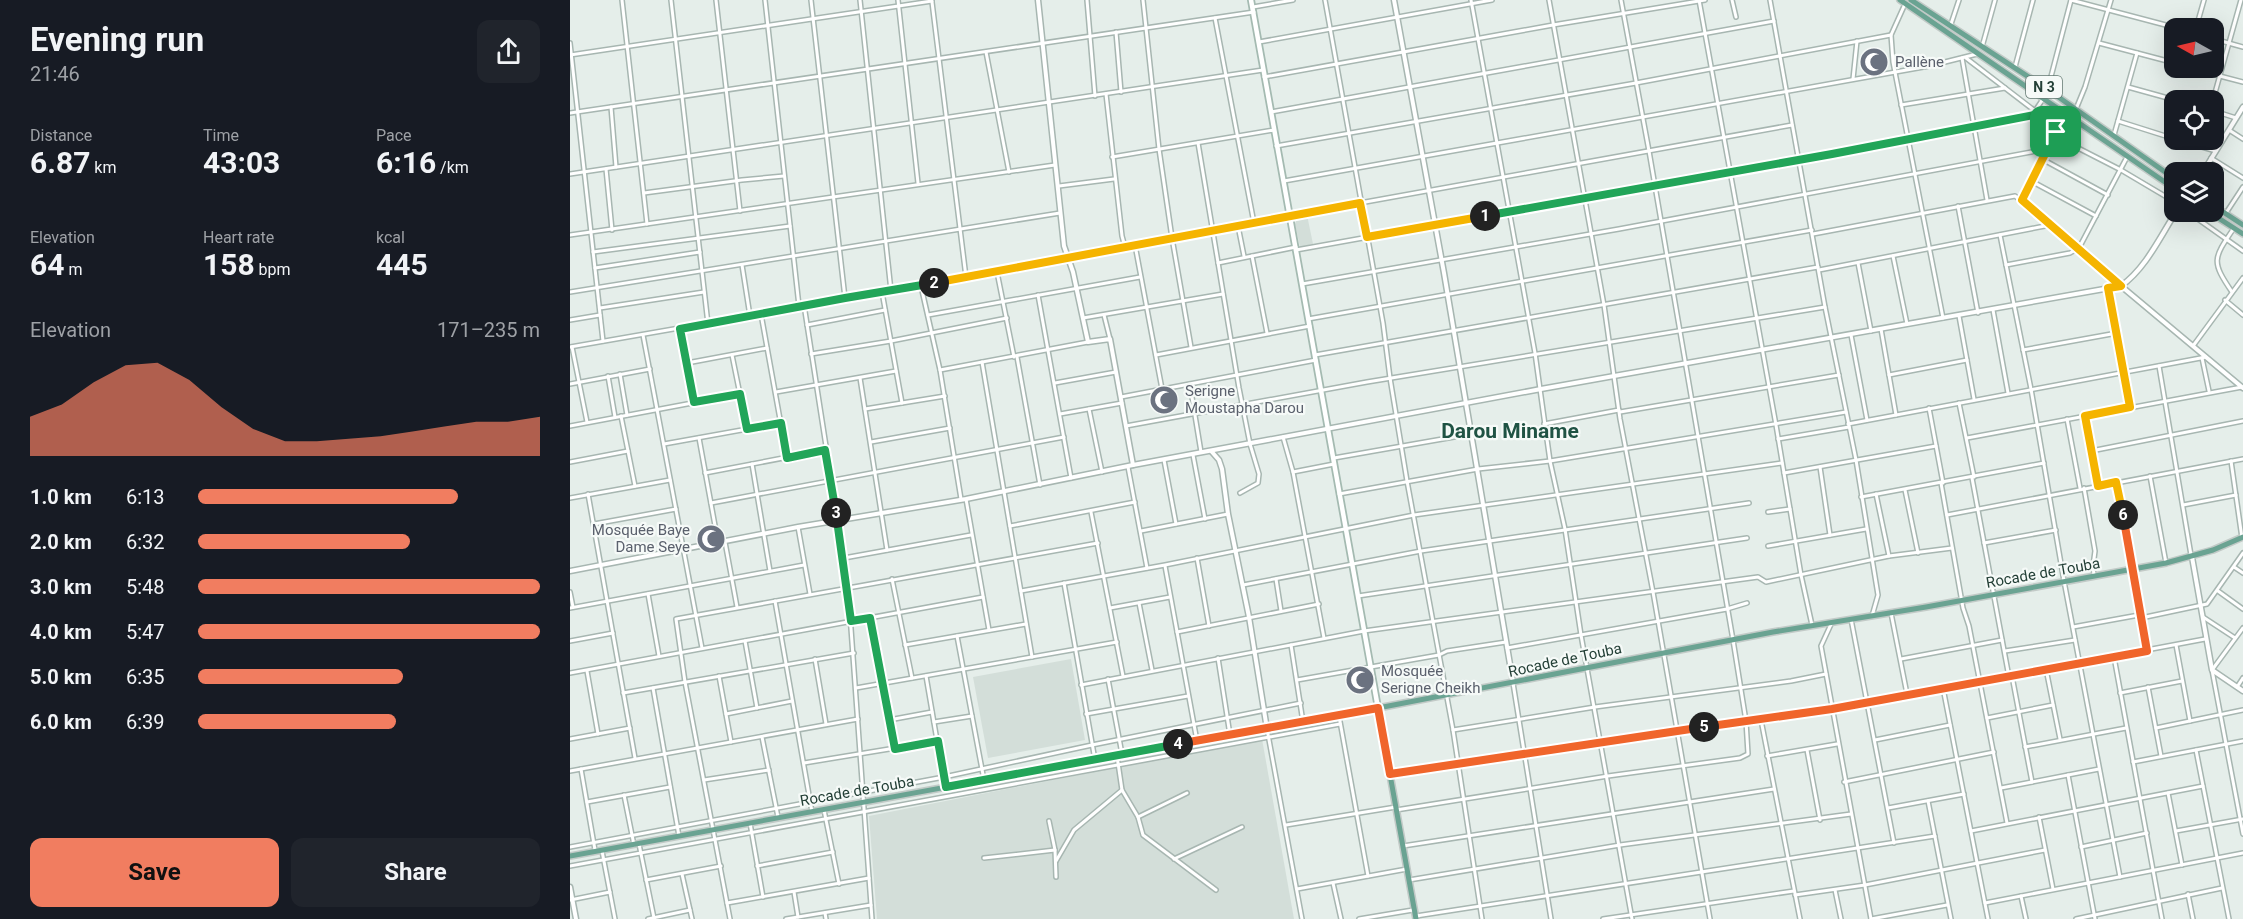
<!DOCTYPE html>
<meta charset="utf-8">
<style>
:root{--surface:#171b24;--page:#20242c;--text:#f1f3f6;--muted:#9ea1a6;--accent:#f17d60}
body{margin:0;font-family:Roboto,sans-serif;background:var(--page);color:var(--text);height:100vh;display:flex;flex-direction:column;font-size:22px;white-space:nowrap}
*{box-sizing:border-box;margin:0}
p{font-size:20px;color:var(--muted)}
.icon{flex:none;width:33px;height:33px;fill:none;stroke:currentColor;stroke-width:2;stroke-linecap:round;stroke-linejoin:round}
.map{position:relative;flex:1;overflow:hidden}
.side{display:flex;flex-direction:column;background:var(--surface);width:570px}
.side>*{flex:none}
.needle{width:39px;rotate:278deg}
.fabs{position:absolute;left:1594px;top:18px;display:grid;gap:12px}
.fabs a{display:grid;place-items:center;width:60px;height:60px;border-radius:12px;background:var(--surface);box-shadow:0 6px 24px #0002;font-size:30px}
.pin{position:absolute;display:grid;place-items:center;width:51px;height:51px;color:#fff;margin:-26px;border-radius:12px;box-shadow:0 3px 9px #0006}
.km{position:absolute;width:30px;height:30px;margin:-15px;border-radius:50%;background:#222;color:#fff;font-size:16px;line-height:30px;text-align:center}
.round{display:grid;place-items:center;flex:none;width:63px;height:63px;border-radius:12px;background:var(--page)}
.headline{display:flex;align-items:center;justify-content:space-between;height:102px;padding:0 30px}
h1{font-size:33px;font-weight:700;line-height:45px}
.stats{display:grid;grid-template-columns:repeat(3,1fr);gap:9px;height:102px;padding:6px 30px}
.stats div{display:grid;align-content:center}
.stats b{font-size:30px;font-weight:700}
.stats small{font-size:16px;font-weight:400}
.stats p{font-size:16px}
.chart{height:168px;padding:12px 30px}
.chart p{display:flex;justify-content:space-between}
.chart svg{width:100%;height:108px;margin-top:6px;fill:var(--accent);opacity:.7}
.cta{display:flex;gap:12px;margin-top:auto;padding:12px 30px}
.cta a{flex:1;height:69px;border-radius:12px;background:var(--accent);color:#111;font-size:24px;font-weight:700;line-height:69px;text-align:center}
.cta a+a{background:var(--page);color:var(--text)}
ul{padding:0 30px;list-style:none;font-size:20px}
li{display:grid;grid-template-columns:96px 72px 1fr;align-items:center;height:45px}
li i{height:15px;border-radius:8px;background:var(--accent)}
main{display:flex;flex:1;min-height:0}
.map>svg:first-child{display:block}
.built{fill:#d3ded9}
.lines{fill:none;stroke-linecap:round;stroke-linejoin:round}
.minor-casing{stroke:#a7b6b1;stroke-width:6}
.tertiary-casing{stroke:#a7b6b1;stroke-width:7}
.secondary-casing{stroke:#a4bab1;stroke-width:8}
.primary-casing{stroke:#c2cac7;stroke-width:8}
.minor{stroke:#fff;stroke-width:3}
.tertiary{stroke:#fff;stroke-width:4}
.secondary{stroke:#fff;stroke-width:4.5}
.primary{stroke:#6aa392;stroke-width:5}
.split-1-casing{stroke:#fff;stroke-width:12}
.split-2-casing{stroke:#fff;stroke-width:12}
.split-3-casing{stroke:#fff;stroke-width:12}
.split-4-casing{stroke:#fff;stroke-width:12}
.split-5-casing{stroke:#fff;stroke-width:12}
.split-6-casing{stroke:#fff;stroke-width:12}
.split-7-casing{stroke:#fff;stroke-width:12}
.split-1{stroke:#22a559;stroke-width:8}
.split-2{stroke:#f5b400;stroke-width:8}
.split-3{stroke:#22a559;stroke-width:8}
.split-4{stroke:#22a559;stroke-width:8}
.split-5{stroke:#f0652b;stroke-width:8}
.split-6{stroke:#f0652b;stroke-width:8}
.split-7{stroke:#f5b400;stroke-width:8}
.labels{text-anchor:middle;stroke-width:4.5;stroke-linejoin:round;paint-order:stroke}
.shield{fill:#f6faf8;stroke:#637871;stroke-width:1.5}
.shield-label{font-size:14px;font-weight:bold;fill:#244037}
.worship-label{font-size:15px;fill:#5b616d;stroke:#f6faf8;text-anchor:start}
.street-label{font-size:15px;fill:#244037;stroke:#f6faf8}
.district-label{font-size:21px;font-weight:bold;fill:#205344;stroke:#f6faf8}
</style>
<main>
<section class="side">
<div class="headline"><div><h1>Evening run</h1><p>21:46</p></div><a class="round"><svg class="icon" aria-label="share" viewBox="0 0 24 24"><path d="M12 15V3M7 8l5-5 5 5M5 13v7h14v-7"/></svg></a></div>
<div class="stats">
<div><p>Distance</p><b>6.87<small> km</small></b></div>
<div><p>Time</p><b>43:03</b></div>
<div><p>Pace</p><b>6:16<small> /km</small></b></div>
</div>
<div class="stats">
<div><p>Elevation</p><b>64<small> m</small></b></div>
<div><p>Heart rate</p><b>158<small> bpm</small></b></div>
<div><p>kcal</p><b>445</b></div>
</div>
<div class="chart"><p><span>Elevation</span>171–235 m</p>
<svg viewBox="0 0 160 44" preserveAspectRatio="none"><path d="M0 44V28L10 23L20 14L30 7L40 6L50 13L60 24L70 33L80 38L90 38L100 37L110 36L120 34L130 32L140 30L150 30L160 28V44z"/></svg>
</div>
<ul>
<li><b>1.0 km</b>6:13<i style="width:76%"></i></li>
<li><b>2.0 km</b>6:32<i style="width:62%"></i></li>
<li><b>3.0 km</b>5:48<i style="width:100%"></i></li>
<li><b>4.0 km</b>5:47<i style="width:100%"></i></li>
<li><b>5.0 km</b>6:35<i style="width:60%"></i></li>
<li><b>6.0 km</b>6:39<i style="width:58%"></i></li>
</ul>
<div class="cta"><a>Save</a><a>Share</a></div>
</section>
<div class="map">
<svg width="1673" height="919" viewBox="0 0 1673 919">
<rect width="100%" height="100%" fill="#e5eeea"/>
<g class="built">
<polygon points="737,215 743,244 730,247 725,224 728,216"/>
<polygon points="501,659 515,740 418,758 403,677"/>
<polygon points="692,739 724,919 307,919 299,816"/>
</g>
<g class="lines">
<g class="minor-casing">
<g id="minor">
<polyline points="52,0 77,224"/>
<polyline points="101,0 138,324"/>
<polyline points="146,0 170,211"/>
<polyline points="195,0 229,306"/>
<polyline points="241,0 275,298"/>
<polyline points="290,0 321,291"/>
<polyline points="328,0 348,183"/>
<polyline points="517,0 525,96"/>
<polyline points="573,0 589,149 602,238 621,347"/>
<polyline points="755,0 813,323 820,378 837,481 883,730 912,919"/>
<polyline points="901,0 965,353 980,461 995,529 1011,635 1062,919"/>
<polyline points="979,0 1034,305 1050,419 1083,592 1140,919"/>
<polyline points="1129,0 1206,425 1231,575 1242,625"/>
<polyline points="1162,0 1166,17"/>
<polyline points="1200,0 1255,307 1286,460 1308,595 1302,616"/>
<polyline points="1501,0 1607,28"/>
<polyline points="362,2 396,277"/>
<polyline points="1335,4 1321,35 1323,62 1373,318"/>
<polyline points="683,7 723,0"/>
<polyline points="645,18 684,223"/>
<polyline points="1381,24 1389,0"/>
<polyline points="1626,28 1634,0"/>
<polyline points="546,32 551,92"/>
<polyline points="1644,39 1673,47"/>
<polyline points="689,42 922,0"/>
<polyline points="0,43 33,341"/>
<polyline points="1529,43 1605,63"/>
<polyline points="1412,47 1425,0"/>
<polyline points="416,52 439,172"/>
<polyline points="0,55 362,1"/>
<polyline points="1392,58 1417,200"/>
<polyline points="1396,58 1469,114 1486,132 1510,149 1551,170 1605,202"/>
<polyline points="1445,67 1463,0"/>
<polyline points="1619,68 1673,82"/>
<polyline points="694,77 983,25 1135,0"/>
<polyline points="1283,79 1287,41"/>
<polyline points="1558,87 1605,100"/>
<polyline points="1478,88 1501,0"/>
<polyline points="536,94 552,236 555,247"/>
<polyline points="1643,100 1671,0"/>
<polyline points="1331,105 1435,88"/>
<polyline points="41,107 46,167"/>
<polyline points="1506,109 1515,87 1541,0"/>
<polyline points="1465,111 1473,99"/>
<polyline points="1644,111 1666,118"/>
<polyline points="701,112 1204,21"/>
<polyline points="0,113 684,12"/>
<polyline points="1548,121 1605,139"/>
<polyline points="1659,130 1673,139"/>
<polyline points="1544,135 1567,53"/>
<polyline points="1608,140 1646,151"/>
<polyline points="628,143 669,388 680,444 689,474 688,483 670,493"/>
<polyline points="706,146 1066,83 1321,35"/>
<polyline points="542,157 704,130"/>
<polyline points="1641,158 1673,178"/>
<polyline points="1472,159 1538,195"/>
<polyline points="36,169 42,230"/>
<polyline points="0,174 693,70"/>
<polyline points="714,181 1359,66 1407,54"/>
<polyline points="1461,181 1526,216"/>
<polyline points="489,186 544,179"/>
<polyline points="74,193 172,180 214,176"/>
<polyline points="1452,200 1496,114"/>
<polyline points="1388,206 1408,313"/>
<polyline points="1618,212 1673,251"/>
<polyline points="1656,213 1673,187"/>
<polyline points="668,226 674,256"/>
<polyline points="1243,234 1445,196 1509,248 1551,286"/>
<polyline points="0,235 485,165"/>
<polyline points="1430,235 1461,389 1494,581 1550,877"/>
<polyline points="565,245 592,389"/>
<polyline points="726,250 1262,154 1469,114"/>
<polyline points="23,252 220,226"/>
<polyline points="682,256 697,333"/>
<polyline points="1323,256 1337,324"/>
<polyline points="648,263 726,247"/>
<polyline points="1288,263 1301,331"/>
<polyline points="172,265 180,316"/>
<polyline points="1436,265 1500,253 1509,248 1557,157"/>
<polyline points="25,268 130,252"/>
<polyline points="1249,270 1480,225"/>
<polyline points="427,272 444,357"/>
<polyline points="732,284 1049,229 1477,149"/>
<polyline points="351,286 370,370 391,499"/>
<polyline points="1538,288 1560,407"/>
<polyline points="0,292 490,213"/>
<polyline points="312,292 332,403"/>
<path d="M 1662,292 C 1641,261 1643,259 1664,228"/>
<polyline points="468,295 501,478"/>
<polyline points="1655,300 1673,315"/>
<polyline points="234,305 278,587 302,919"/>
<polyline points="30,308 134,292"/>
<polyline points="1423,310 1438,393"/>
<polyline points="191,314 217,458"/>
<polyline points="358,315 570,277"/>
<polyline points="534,315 540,339"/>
<polyline points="1389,316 1404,399"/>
<polyline points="513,318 653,294"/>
<polyline points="738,319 1242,230"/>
<polyline points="0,320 30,315"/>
<polyline points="237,325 315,310"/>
<polyline points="110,329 124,401"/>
<polyline points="1311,329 1326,415"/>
<polyline points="73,335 132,648"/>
<polyline points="1281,335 1297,420"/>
<polyline points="1623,346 1673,278"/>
<polyline points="0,347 351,286 740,212 1222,125"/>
<polyline points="2,347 17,422"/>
<polyline points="1453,350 1547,333"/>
<polyline points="241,354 321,341 437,318"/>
<polyline points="162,355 177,429"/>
<polyline points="586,355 740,326"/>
<polyline points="745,355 1248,267"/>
<polyline points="447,357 470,485"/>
<polyline points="1632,358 1639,391"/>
<polyline points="412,362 462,657"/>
<polyline points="117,363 197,348"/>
<polyline points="1589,366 1621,555"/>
<polyline points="370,370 518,342"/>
<polyline points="50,374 57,415"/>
<polyline points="1319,375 1397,360"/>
<polyline points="38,376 45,417"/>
<polyline points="290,378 317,550"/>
<polyline points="485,383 546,372"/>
<polyline points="0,384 80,369"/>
<polyline points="620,385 631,452"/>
<polyline points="206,392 326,371"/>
<polyline points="551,397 746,360"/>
<polyline points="1389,403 1404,477"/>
<polyline points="1359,408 1373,483"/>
<polyline points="295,409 375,396"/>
<polyline points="519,409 532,472"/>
<polyline points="1050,412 1269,375"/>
<polyline points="490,414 552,403"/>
<polyline points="51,416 65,486"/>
<polyline points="1515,417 1528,486"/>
<polyline points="1497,419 1510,488"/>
<polyline points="974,424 1049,410"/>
<polyline points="1278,424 1636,357"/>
<polyline points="0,426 170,394"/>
<polyline points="556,426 797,382 1255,307"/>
<polyline points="713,437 723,472 754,638"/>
<polyline points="129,438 148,542"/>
<polyline points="1397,438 1672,387"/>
<polyline points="1208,439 1279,427"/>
<polyline points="301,442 380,428"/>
<polyline points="94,444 211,423"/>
<polyline points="1521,451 1673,421"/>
<polyline points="623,455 635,519"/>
<polyline points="764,458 901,434"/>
<polyline points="594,460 606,524"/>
<polyline points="1661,461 1672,538"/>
<polyline points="0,462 58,451"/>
<polyline points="182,464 200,571"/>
<polyline points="558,467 577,568"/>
<polyline points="1250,467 1260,535"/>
<polyline points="723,472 764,464"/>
<polyline points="135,473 255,450"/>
<polyline points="1214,473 1366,446"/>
<polyline points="1580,476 1596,563"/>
<polyline points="1402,478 1439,677"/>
<polyline points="1546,482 1564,569 1577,650"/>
<polyline points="1371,483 1393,608 1399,626 1437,823"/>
<polyline points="1514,488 1525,551 1523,566 1524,575"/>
<polyline points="1335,490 1348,553"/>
<polyline points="18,494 65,758"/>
<polyline points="769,494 908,469 980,461 1276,412"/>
<polyline points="1306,494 1319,556"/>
<polyline points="1291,497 1474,463"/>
<polyline points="0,498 100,480"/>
<polyline points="396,499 419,630"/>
<polyline points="141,503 494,437"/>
<polyline points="1613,505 1666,495"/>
<polyline points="521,512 553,676"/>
<polyline points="1198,512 1220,509"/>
<polyline points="1377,515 1673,459"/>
<polyline points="24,524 106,509"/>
<polyline points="440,526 565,502"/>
<polyline points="228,527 240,594"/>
<polyline points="571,531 658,514"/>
<polyline points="155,542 167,607"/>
<polyline points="1414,543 1486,530"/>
<polyline points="1198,546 1296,529"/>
<polyline points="274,558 401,535"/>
<polyline points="627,558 639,626"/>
<polyline points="595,566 627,741"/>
<polyline points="1664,567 1673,573"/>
<polyline points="322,579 342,678"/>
<polyline points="706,579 711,611"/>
<polyline points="494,583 525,760"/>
<polyline points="673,585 851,551 1179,503"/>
<polyline points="451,591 595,565 844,515 1212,463"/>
<polyline points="1648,591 1673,609"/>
<polyline points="0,592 3,607"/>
<polyline points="78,594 89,656"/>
<polyline points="788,596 1177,538"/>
<polyline points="205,601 242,812"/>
<polyline points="569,603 582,670"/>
<polyline points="0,608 234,565"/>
<polyline points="540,608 600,597"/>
<polyline points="1321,613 1337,694"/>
<polyline points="1633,617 1665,638"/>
<polyline points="300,618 325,749"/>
<polyline points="1571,618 1637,604 1673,553"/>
<polyline points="1281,619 1324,843"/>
<polyline points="1262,622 1251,646 1301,919"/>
<polyline points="1503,627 1569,615"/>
<polyline points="1673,628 1642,670 1673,834"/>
<polyline points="607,632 749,604"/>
<polyline points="387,636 414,780"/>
<polyline points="0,641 43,633"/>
<polyline points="175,641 187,708"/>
<polyline points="335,645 456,624"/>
<polyline points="721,645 733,722"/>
<polyline points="1606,645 1620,721"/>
<polyline points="937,648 1157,609 1177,603"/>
<polyline points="1435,651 1505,640"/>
<polyline points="1544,657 1592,919"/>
<polyline points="648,658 660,735"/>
<polyline points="245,659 256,724"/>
<polyline points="1331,659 1432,640"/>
<polyline points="1476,669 1490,739"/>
<polyline points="17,671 28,734"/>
<polyline points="0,673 413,597"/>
<polyline points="149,676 161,742"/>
<polyline points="356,676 375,787"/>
<polyline points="1442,676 1462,782"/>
<polyline points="538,679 552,754"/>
<polyline points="727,680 869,655 877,651 936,642"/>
<polyline points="943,683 981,919"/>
<polyline points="511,685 794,631 1188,577 1196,582 1319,556 1382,548"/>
<polyline points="1578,687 1591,756"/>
<polyline points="1667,687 1673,678"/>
<polyline points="83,688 109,836"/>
<polyline points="286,688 547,642"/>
<polyline points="1373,688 1418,919"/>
<polyline points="53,693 284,653"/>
<polyline points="1550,693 1612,681"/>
<polyline points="156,714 222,701"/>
<polyline points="516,714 618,696"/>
<polyline points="769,716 798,876"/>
<polyline points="1417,718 1483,705"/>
<polyline points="319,720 362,712"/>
<polyline points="1191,720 1230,919"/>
<polyline points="364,722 402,716"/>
<polyline points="1586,728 1673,710"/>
<polyline points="697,729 732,919"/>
<polyline points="883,730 1025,707 1221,681 1256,674"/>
<polyline points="192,737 208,817"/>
<polyline points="0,739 60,728"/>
<polyline points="1305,740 1380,725"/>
<polyline points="1455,747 1556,728"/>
<polyline points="1237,750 1250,820"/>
<polyline points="1626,750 1659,919"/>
<polyline points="547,756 552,790 568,817 573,835 646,890"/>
<polyline points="1197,756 1267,744"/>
<polyline points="1563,762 1673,741"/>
<polyline points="234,763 368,741"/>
<polyline points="11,769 25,850"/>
<polyline points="0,771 288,719"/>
<polyline points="820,774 1262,709 1635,639"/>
<polyline points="1498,775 1525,919"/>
<polyline points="134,780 199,770"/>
<polyline points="1274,782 1424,752"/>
<polyline points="1431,788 1529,769"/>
<polyline points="1598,793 1612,865"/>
<polyline points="54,795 64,845"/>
<polyline points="1358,801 1381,919"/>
<polyline points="17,802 100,787"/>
<polyline points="1318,808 1394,794"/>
<polyline points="254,810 269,884"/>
<polyline points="826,810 1038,776 1170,758 1178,754 1176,721 1163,640 1079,151 1051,0"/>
<polyline points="568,817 617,793"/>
<polyline points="1469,817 1483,889"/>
<polyline points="479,821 485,850 486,877"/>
<polyline points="180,823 193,897"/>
<polyline points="716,825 826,807"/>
<polyline points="1401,831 1633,786"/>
<polyline points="1606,831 1673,819"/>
<polyline points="69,844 84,918"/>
<polyline points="833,846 1204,789"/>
<polyline points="0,847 374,777 522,745 731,703"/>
<polyline points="1511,847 1577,833"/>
<polyline points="32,851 45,919"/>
<polyline points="414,858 485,850"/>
<polyline points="604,859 672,827"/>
<polyline points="486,861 504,830 552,790"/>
<polyline points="0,866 770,724"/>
<polyline points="187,866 263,852"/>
<polyline points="112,874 122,919"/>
<polyline points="76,880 151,866"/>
<polyline points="839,880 1050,845 1281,814"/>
<polyline points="763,883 771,919"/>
<polyline points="727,889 837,869"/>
<polyline points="1265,890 1271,919"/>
<polyline points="224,892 228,917"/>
<polyline points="1618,894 1623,919"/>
<polyline points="1225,895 1295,885 1475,850"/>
<polyline points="1451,896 1456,919"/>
<polyline points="0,900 40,892"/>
<polyline points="157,903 299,878"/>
<polyline points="1415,903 1673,853"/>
<polyline points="255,913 256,919"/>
<polyline points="846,916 1365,836"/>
<polyline points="78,919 120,910"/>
<polyline points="160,919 115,682 106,619 528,543"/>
<polyline points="216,919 301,905"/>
<polyline points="789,919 843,910"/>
<polyline points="1033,919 1224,891"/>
<polyline points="1301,919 1377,905"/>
<polyline points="1506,919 1652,888"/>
</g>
</g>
<g class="tertiary-casing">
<g id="tertiary">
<polyline points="468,0 494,246 503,272 518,342 540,339 563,465"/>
<polyline points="824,0 874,273 943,682"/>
<polyline points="1633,172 1673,107"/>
<polyline points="1551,286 1673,388"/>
<polyline points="642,452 649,460 652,469 658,514 679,617 697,729"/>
<polyline points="1622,557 1642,670 1673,691"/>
<path d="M 0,571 L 228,527 L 396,499 L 563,465 L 971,389 L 1551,286 C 1576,268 1590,237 1606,212"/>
<polyline points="0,887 6,919"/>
</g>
</g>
<g class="secondary-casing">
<polyline id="secondary" points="681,0 808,708"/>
</g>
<g class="primary-casing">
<g id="primary">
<polyline points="1330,0 1605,189"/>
<polyline points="1341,0 1477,89 1605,179"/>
<polyline points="1644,206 1673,225"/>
<polyline points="1639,212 1673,234"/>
<polyline points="808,708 846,919"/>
<polyline points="0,856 808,708 1203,632 1356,607 1596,563 1643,550 1673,537"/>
</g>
</g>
<use href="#minor" class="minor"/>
<use href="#tertiary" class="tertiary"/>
<use href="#secondary" class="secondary"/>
<use href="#primary" class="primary"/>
</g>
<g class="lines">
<g class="split-1-casing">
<polyline id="split-1" points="915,216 1262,154 1469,114 1486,132"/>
</g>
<g class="split-2-casing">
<polyline id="split-2" points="364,283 790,203 797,237 915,216"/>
</g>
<g class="split-3-casing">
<polyline id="split-3" points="266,513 255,450 217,458 211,423 177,429 170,394 124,402 110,329 275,298 364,283"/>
</g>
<g class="split-4-casing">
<polyline id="split-4" points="266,513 281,621 300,618 325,749 368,741 376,787 608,744"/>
</g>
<g class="split-5-casing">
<polyline id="split-5" points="608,744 808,708 820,774 1134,727"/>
</g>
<g class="split-6-casing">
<polyline id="split-6" points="1134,727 1262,709 1577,651 1553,515"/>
</g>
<g class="split-7-casing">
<polyline id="split-7" points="1486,132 1452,200 1551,286 1538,288 1560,407 1515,416 1528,486 1546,482 1553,515"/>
</g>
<use href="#split-1" class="split-1"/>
<use href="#split-2" class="split-2"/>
<use href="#split-3" class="split-3"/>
<use href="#split-4" class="split-4"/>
<use href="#split-5" class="split-5"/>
<use href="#split-6" class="split-6"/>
<use href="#split-7" class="split-7"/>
</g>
<defs>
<g id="mosque-disc" transform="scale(1.5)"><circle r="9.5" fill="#6b7280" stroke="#f6faf8"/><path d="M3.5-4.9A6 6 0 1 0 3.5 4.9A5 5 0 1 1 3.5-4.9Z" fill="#fff"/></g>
</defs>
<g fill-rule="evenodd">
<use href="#mosque-disc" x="1304" y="62"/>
<use href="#mosque-disc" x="594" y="400"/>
<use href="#mosque-disc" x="141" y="539"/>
<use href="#mosque-disc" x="790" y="680"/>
</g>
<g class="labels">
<rect class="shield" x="1456" y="76" width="36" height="22" rx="4.5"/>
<g class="shield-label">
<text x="1474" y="92">N 3</text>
</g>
<g class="worship-label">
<text x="1325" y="67">Pallène</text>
<text x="615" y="396">Serigne<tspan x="615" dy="17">Moustapha Darou</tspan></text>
<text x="120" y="535" text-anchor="end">Mosquée Baye<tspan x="120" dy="17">Dame Seye</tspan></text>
<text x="811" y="676">Mosquée<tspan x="811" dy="17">Serigne Cheikh</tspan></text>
</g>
<g class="street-label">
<text transform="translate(1473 573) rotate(-10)" y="5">Rocade de Touba</text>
<text transform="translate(995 660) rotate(-12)" y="5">Rocade de Touba</text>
<text transform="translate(287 791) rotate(-10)" y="5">Rocade de Touba</text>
</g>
<g class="district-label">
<text x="940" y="438">Darou Miname</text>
</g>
</g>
</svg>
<div class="fabs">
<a><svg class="needle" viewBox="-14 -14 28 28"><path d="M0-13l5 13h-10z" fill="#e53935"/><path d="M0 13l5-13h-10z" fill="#9ea1a6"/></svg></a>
<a><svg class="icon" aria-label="locate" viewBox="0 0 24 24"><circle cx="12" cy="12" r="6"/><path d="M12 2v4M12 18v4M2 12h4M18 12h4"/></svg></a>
<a><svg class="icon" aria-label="layers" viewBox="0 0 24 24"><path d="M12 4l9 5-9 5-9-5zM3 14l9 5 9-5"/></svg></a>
</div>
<div class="pin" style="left:1486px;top:132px;background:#1e9e55"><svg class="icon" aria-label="arrive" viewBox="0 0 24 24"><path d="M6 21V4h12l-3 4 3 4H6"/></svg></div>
<b class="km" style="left:915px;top:216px">1</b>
<b class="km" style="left:364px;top:283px">2</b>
<b class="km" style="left:266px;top:513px">3</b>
<b class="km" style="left:608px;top:744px">4</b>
<b class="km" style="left:1134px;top:727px">5</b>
<b class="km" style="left:1553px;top:515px">6</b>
</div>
</main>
